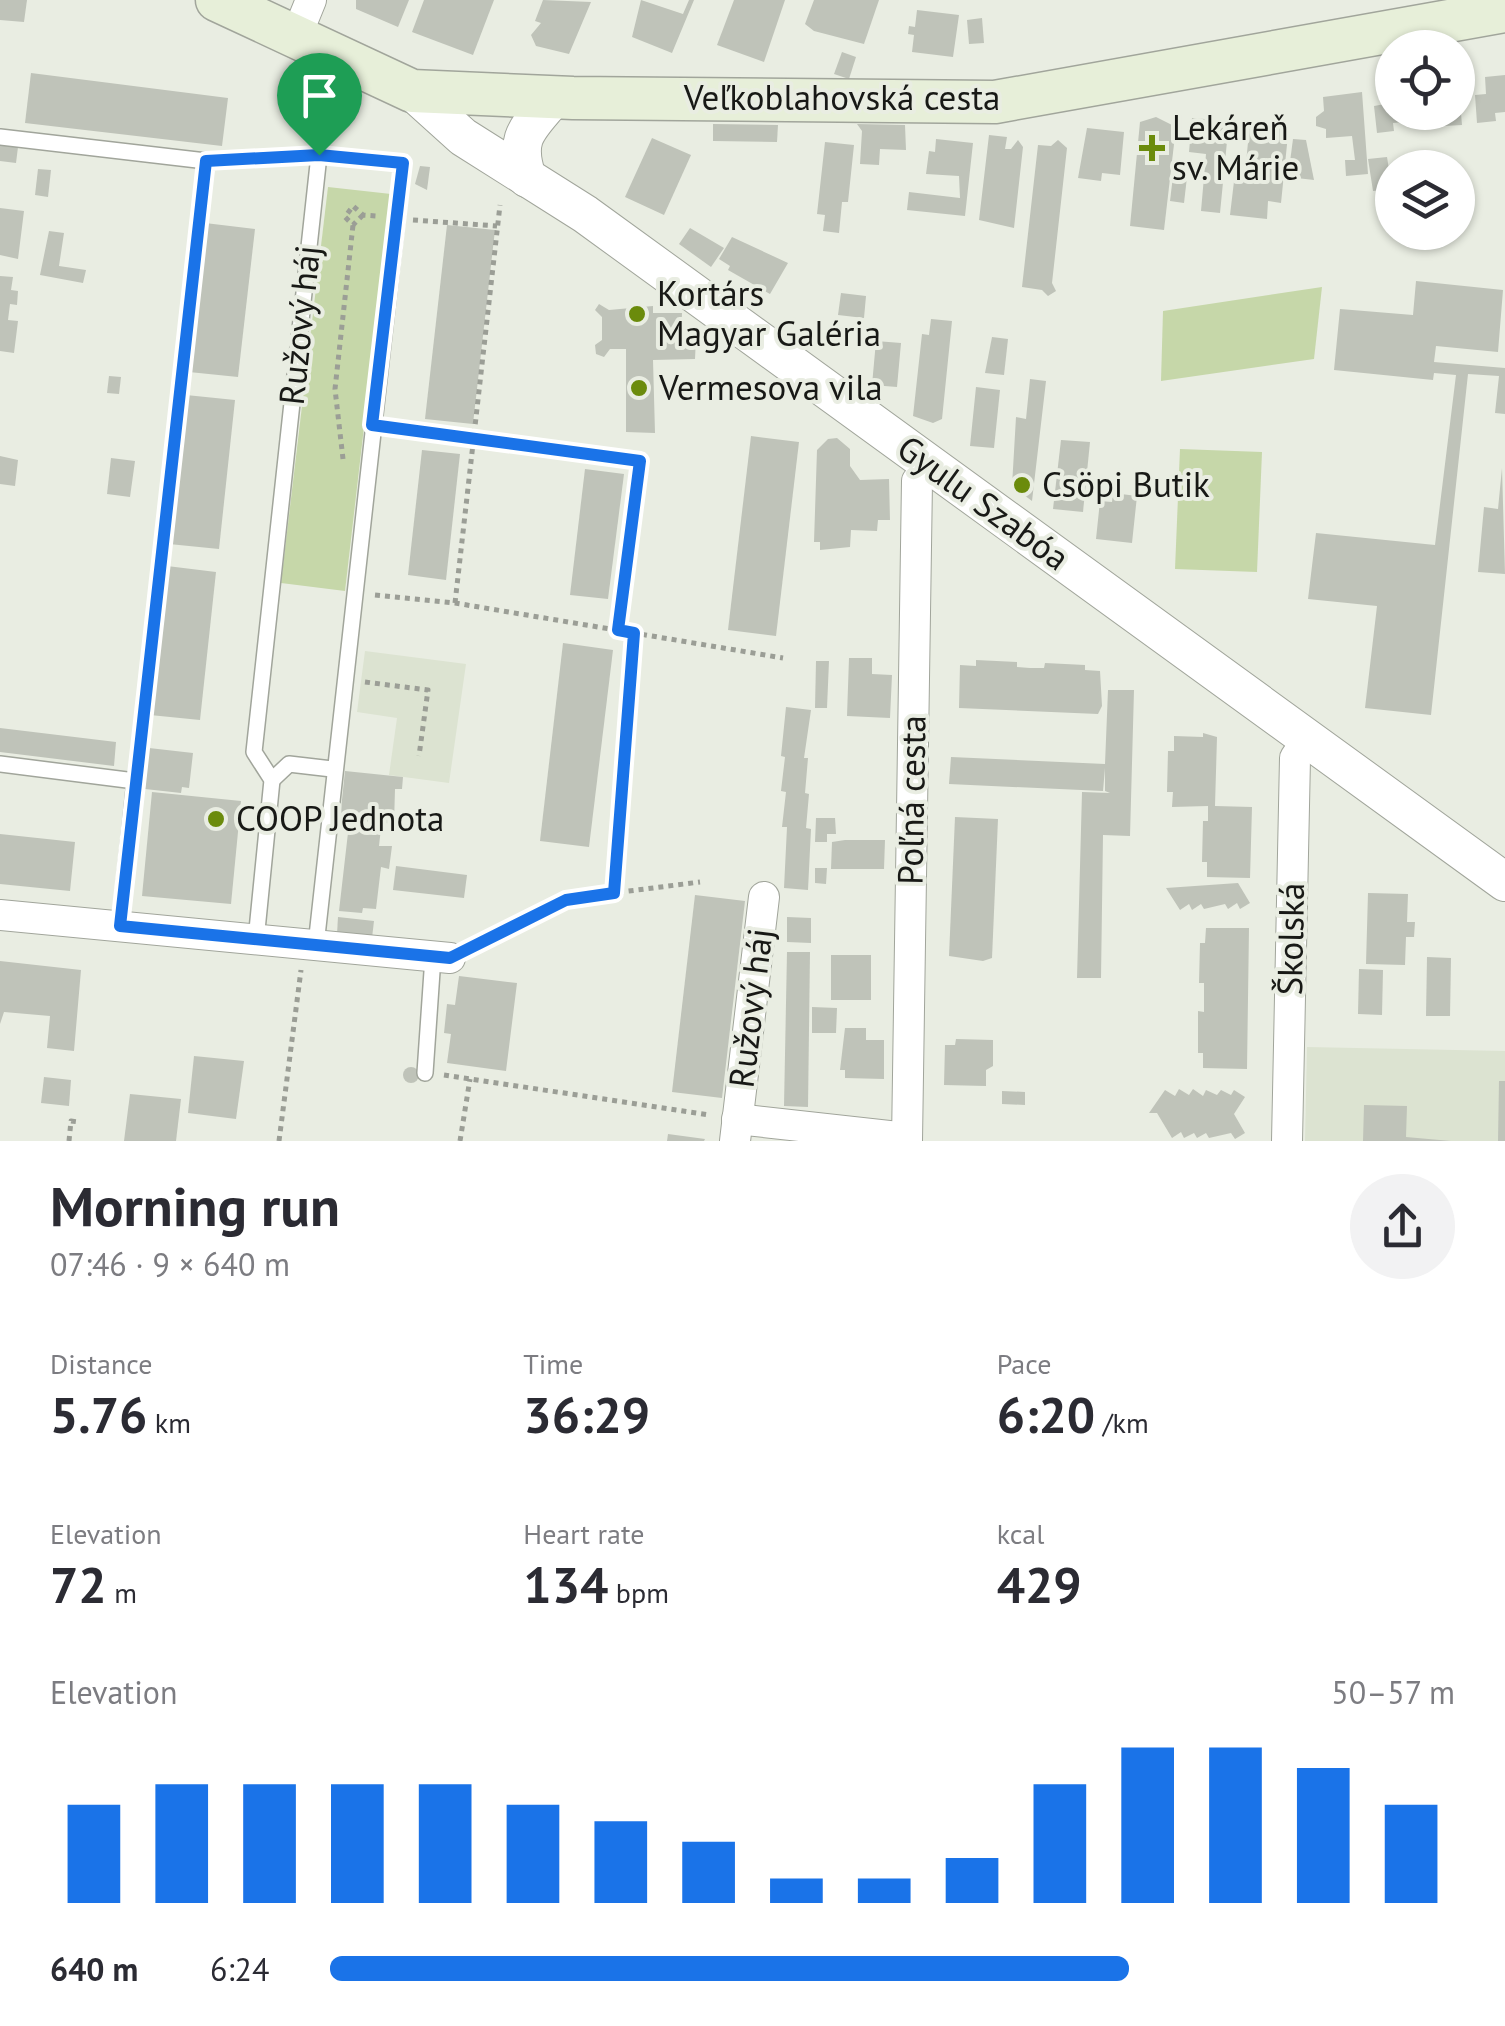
<!DOCTYPE html>
<meta charset="utf-8">
<style>
:root{--surface:#fff;--page:#f2f2f3;--text:#2b2b33;--muted:#7c7c81;--accent:#1a73e8}
body{margin:0;font-family:"PT Sans",sans-serif;background:var(--page);color:var(--text);height:100vh;display:flex;flex-direction:column;font-size:38px;white-space:nowrap}
*{box-sizing:border-box;margin:0}
p{font-size:32px;color:var(--muted)}
.icon{flex:none;width:55px;height:55px;fill:none;stroke:currentColor;stroke-width:2;stroke-linecap:round;stroke-linejoin:round}
.map{position:relative;height:1141px;overflow:hidden}
.details{display:flex;flex-direction:column;background:var(--surface);flex:1}
.details>*{flex:none}
.tools{position:absolute;left:1375px;top:30px;display:grid;gap:20px}
.tools a{display:grid;place-items:center;width:100px;height:100px;border-radius:50%;background:var(--surface);box-shadow:0 2px 8px #0004;font-size:50px}
.pin{position:absolute;display:grid;place-items:center;width:85px;height:85px;color:#fff;margin:-102px -42px;border-radius:50% 50% 50% 0;rotate:-45deg;box-shadow:0 0 10px #0007}
.pin .icon{rotate:45deg}
.round{display:grid;place-items:center;flex:none;width:105px;height:105px;border-radius:52px;background:var(--page)}
.headline{display:flex;align-items:center;justify-content:space-between;height:170px;padding:0 50px}
h1{font-size:55px;font-weight:600;line-height:75px}
.metrics{display:grid;grid-template-columns:repeat(3,1fr);gap:15px;height:170px;padding:10px 50px}
.metrics div{display:grid;align-content:center}
.metrics b{font-size:50px;font-weight:600}
.metrics small{font-size:28px;font-weight:400}
.metrics p{font-size:28px}
.chart{height:280px;padding:20px 50px}
.chart p{display:flex;justify-content:space-between}
.chart svg{width:100%;height:180px;margin-top:10px;stroke:var(--accent);stroke-width:6}
ul{padding:0 50px;list-style:none;font-size:32px}
li{display:grid;grid-template-columns:160px 120px 1fr;align-items:center;height:75px}
li i{height:25px;border-radius:12px;background:var(--accent)}
.map>svg:first-child{display:block}
.built{fill:#dce3d1}
.green{fill:#c6d7a9}
.building{fill:#bfc3b9}
.lines{fill:none;stroke-linecap:round;stroke-linejoin:round}
.service-casing{stroke:#a1a59b;stroke-width:18}
.minor-casing{stroke:#a1a59b;stroke-width:32}
.tertiary-casing{stroke:#a1a59b;stroke-width:40}
.secondary-casing{stroke:#a1a59b;stroke-width:45}
.path{stroke:#9b9e96;stroke-width:5;stroke-dasharray:5 5;stroke-linecap:butt}
.service{stroke:#fff;stroke-width:15}
.minor{stroke:#fff;stroke-width:30}
.tertiary{stroke:#fff;stroke-width:38}
.secondary{stroke:#e7efd9;stroke-width:42}
.route-casing{stroke:#fff;stroke-width:20}
.route{stroke:#1a73e8;stroke-width:12}
.poi-dot{fill:#6b8b0c;stroke:#e9ede2;stroke-width:4}
.labels{text-anchor:middle;stroke-width:8;stroke-linejoin:round;paint-order:stroke}
.street-label{font-size:35px;fill:#181916;stroke:#e9ede2}
.poi-label{font-size:35px;fill:#181916;stroke:#e9ede2;text-anchor:start}
</style>
<div class="map">
<svg width="1505" height="1141" viewBox="0 0 1505 1141">
<rect width="100%" height="100%" fill="#e9ede2"/>
<g class="built">
<polygon points="365,651 466,664 449,783 389,775 397,718 357,712"/>
<polygon points="1307,1047 1505,1051 1505,1141 1305,1141"/>
</g>
<g class="green">
<polygon points="328,187 391,194 345,591 281,583"/>
<polygon points="1322,287 1314,359 1161,381 1163,311"/>
<polygon points="1180,449 1262,452 1257,572 1175,569"/>
</g>
<g class="building">
<polygon points="0,0 27,0 24,22 0,20"/>
<polygon points="356,0 409,0 398,27 356,9"/>
<polygon points="424,0 494,0 473,55 412,32"/>
<polygon points="543,0 591,2 569,54 536,46 531,35 541,23 535,21"/>
<polygon points="641,0 683,14 689,0 694,0 672,53 632,37"/>
<polygon points="734,0 785,0 764,62 717,45"/>
<polygon points="814,0 879,0 864,44 814,31 805,24"/>
<polygon points="917,10 959,15 953,57 912,52 914,35 908,34 909,26 915,27"/>
<polygon points="982,18 984,43 969,44 967,20"/>
<polygon points="842,52 856,57 849,79 834,74"/>
<polygon points="31,73 228,98 222,146 25,123"/>
<polygon points="1505,75 1505,112 1495,113 1496,121 1477,123 1475,95 1486,94 1485,77"/>
<polygon points="1392,86 1392,112 1458,112 1460,102 1462,125 1444,126 1443,118 1393,123 1394,131 1377,133 1374,106 1385,104 1383,87"/>
<polygon points="1362,92 1368,174 1346,176 1345,160 1355,160 1352,136 1326,138 1326,129 1316,126 1316,117 1324,111 1323,97"/>
<polygon points="1156,117 1176,127 1164,230 1130,226 1140,122"/>
<polygon points="1192,118 1229,121 1220,213 1201,211 1206,154 1189,152"/>
<polygon points="1250,121 1289,125 1281,203 1268,201 1267,219 1230,215 1235,173 1245,174"/>
<polygon points="713,124 778,125 777,142 713,141"/>
<polygon points="857,124 905,125 906,150 880,149 879,165 860,164 862,131"/>
<polygon points="1087,128 1124,132 1120,175 1102,173 1101,181 1078,178"/>
<polygon points="989,135 1007,137 1005,149 1011,149 1018,140 1023,147 1014,228 979,220"/>
<polygon points="652,138 691,155 664,215 625,197"/>
<polygon points="936,139 973,143 965,216 907,210 909,192 960,198 959,176 926,174 929,151 935,152"/>
<polygon points="1293,139 1306,140 1314,180 1288,177"/>
<polygon points="1058,140 1067,148 1052,283 1056,291 1048,296 1042,290 1022,287 1038,145 1051,146"/>
<polygon points="825,142 854,145 848,202 842,202 839,233 823,231 825,215 817,214"/>
<polygon points="0,144 18,147 16,163 0,161"/>
<polygon points="1387,157 1392,189 1373,191 1368,159"/>
<polygon points="420,166 430,167 427,190 415,184"/>
<polygon points="38,169 51,170 48,197 35,195"/>
<polygon points="1173,176 1187,177 1184,203 1170,201"/>
<polygon points="0,208 24,211 18,259 0,255"/>
<polygon points="205,223 255,229 238,377 189,372"/>
<polygon points="447,225 495,230 473,424 425,419"/>
<polygon points="690,228 724,248 711,267 679,244"/>
<polygon points="49,231 64,233 59,266 86,270 83,283 40,275"/>
<polygon points="732,237 788,263 770,294 728,270 730,266 719,259"/>
<polygon points="0,276 13,277 11,290 18,291 17,305 10,304 8,320 18,321 14,353 0,351"/>
<polygon points="1416,281 1503,290 1498,352 1436,346 1434,362 1505,368 1505,414 1495,413 1499,376 1468,374 1431,715 1365,708 1377,606 1308,599 1316,533 1435,545 1456,375 1434,373 1433,380 1334,370 1340,309 1413,315"/>
<polygon points="841,293 866,296 864,318 838,315"/>
<polygon points="599,304 609,310 653,306 653,313 682,313 681,338 696,338 695,359 653,360 655,433 626,432 626,349 610,349 604,357 596,354 595,345 602,340 602,317 595,310"/>
<polygon points="931,319 952,321 942,419 933,423 913,416 922,334 929,335"/>
<polygon points="992,337 1008,339 1004,375 985,373"/>
<polygon points="876,341 901,343 897,387 872,385"/>
<polygon points="109,376 121,377 119,394 107,393"/>
<polygon points="1030,379 1046,381 1032,501 1012,486 1016,417 1026,419"/>
<polygon points="976,387 1000,390 994,448 970,446"/>
<polygon points="186,395 235,400 219,549 169,544"/>
<polygon points="751,436 799,442 776,636 728,630"/>
<polygon points="837,438 850,449 850,466 860,480 889,479 890,520 878,520 877,531 851,530 850,547 820,550 820,542 814,542 817,450 828,439"/>
<polygon points="1061,440 1090,442 1083,512 1053,509"/>
<polygon points="422,450 460,454 446,580 408,575"/>
<polygon points="0,456 18,460 15,486 0,484"/>
<polygon points="111,458 135,461 130,497 107,494"/>
<polygon points="1502,468 1505,574 1478,572 1484,507 1498,509"/>
<polygon points="585,469 624,474 608,599 570,595"/>
<polygon points="1113,493 1137,496 1132,543 1096,539 1100,501 1112,502"/>
<polygon points="167,566 216,572 200,720 150,715"/>
<polygon points="563,643 613,650 589,847 540,841"/>
<polygon points="849,658 872,658 872,674 892,675 890,718 847,716"/>
<polygon points="976,660 1017,662 1017,667 1030,668 1044,668 1045,663 1085,665 1085,670 1100,671 1102,706 1098,714 959,708 960,665 976,666"/>
<polygon points="816,661 829,661 827,708 815,708"/>
<polygon points="1108,690 1134,690 1130,836 1103,835 1101,978 1077,978 1082,792 1110,793 1105,791 1105,768 1103,791 949,784 951,757 1105,764"/>
<polygon points="786,707 811,710 804,758 808,758 805,793 809,794 806,828 811,829 808,890 784,888 787,827 782,827 786,792 781,791 785,757 781,756"/>
<polygon points="0,728 116,742 114,766 0,752"/>
<polygon points="1203,733 1217,737 1215,806 1252,807 1250,878 1207,877 1207,862 1202,862 1203,821 1208,821 1208,806 1172,807 1173,792 1167,792 1168,751 1174,751 1174,736 1203,737"/>
<polygon points="149,748 193,753 189,788 182,787 181,793 145,789"/>
<polygon points="345,771 403,777 402,789 395,789 394,824 340,819"/>
<polygon points="152,792 241,801 231,904 142,896"/>
<polygon points="955,817 998,819 992,958 983,961 949,956"/>
<polygon points="816,818 835,818 836,834 827,834 827,842 815,842"/>
<polygon points="349,824 381,828 379,846 392,846 389,869 381,867 376,909 363,908 362,913 339,911"/>
<polygon points="0,834 75,842 70,891 0,884"/>
<polygon points="845,840 885,840 884,869 831,869 832,842"/>
<polygon points="396,866 467,875 464,898 393,890"/>
<polygon points="815,868 827,868 826,884 815,883"/>
<polygon points="1238,883 1250,903 1240,909 1237,903 1228,909 1225,904 1204,909 1201,904 1192,910 1189,904 1180,910 1166,888"/>
<polygon points="1368,893 1408,894 1407,922 1415,922 1414,937 1406,937 1405,965 1366,964"/>
<polygon points="695,895 745,901 722,1098 672,1092"/>
<polygon points="338,917 374,921 372,938 337,934"/>
<polygon points="787,917 811,918 811,943 787,942"/>
<polygon points="1206,928 1249,928 1247,1069 1203,1068 1203,1053 1198,1053 1198,1011 1204,1012 1204,983 1199,983 1200,943 1205,943"/>
<polygon points="787,952 810,952 808,1107 784,1106"/>
<rect x="831" y="955" width="40" height="45"/>
<polygon points="1427,957 1451,958 1450,1016 1426,1016"/>
<polygon points="0,961 81,970 74,1051 47,1048 50,1016 4,1012 0,1024"/>
<polygon points="1359,969 1383,970 1382,1015 1358,1014"/>
<polygon points="459,976 517,983 506,1071 447,1063 451,1034 444,1033 447,1004 455,1005"/>
<polygon points="812,1007 837,1008 836,1033 812,1033"/>
<polygon points="845,1028 866,1028 866,1040 884,1040 884,1079 845,1078 845,1070 840,1070"/>
<polygon points="956,1039 993,1040 993,1066 986,1070 986,1086 944,1085 945,1045 955,1045"/>
<polygon points="194,1056 244,1061 236,1119 188,1113"/>
<circle cx="411" cy="1075" r="8"/>
<polygon points="44,1077 71,1080 69,1106 41,1103"/>
<polygon points="1499,1081 1505,1081 1505,1141 1498,1141"/>
<polygon points="1179,1089 1189,1095 1193,1089 1203,1096 1206,1090 1217,1095 1221,1090 1231,1095 1234,1090 1245,1097 1234,1114 1245,1133 1235,1139 1231,1133 1209,1138 1206,1133 1197,1138 1194,1133 1184,1138 1181,1132 1172,1138 1157,1113 1149,1113 1165,1090 1175,1096"/>
<polygon points="1002,1091 1025,1092 1025,1105 1002,1104"/>
<polygon points="130,1094 181,1099 176,1141 124,1141"/>
<polygon points="1364,1105 1407,1106 1406,1137 1451,1141 1363,1141"/>
<polygon points="668,1134 705,1139 704,1141 667,1141"/>
</g>
<g class="lines">
<g class="service-casing">
<g id="service">
<polyline points="0,137 206,161"/>
<polyline points="0,764 135,781 120,926"/>
<polyline points="272,780 289,764 332,769"/>
<polyline points="256,940 272,780 254,752 319,155 403,163 316,945"/>
<polyline points="425,1073 433,957"/>
</g>
</g>
<g class="minor-casing">
<g id="minor">
<polyline points="296,37 311,0"/>
<polyline points="0,915 450,958"/>
<polyline points="737,1119 907,1138"/>
<polyline points="735,1141 764,897"/>
<polyline points="907,1141 917,481 932,464"/>
<polyline points="1287,1141 1295,758 1307,740"/>
</g>
</g>
<g class="tertiary-casing">
<g id="tertiary">
<polyline points="412,91 463,137 585,214 1505,882"/>
<path d="M 527,178 C 513,136 529,128 554,97"/>
</g>
</g>
<g class="secondary-casing">
<polyline id="secondary" points="217,0 412,91 573,98 995,102 1505,11"/>
</g>
<g class="path">
<polyline points="313,81 317,135"/>
<polyline points="224,160 298,156"/>
<polyline points="363,215 353,225 345,217 353,206 363,215 377,216"/>
<polyline points="413,220 497,226"/>
<polyline points="391,427 639,461 619,630"/>
<polyline points="343,459 335,389 353,225"/>
<polyline points="375,595 455,603 783,658"/>
<polyline points="455,603 500,205"/>
<polyline points="365,682 428,690 419,756"/>
<polyline points="137,764 204,179"/>
<polyline points="614,893 635,633"/>
<polyline points="471,948 566,899 700,882"/>
<polyline points="444,1075 710,1115"/>
<polyline points="69,1141 71,1121 79,1122"/>
<polyline points="279,1141 301,970"/>
<polyline points="460,1141 470,1079"/>
</g>
<use href="#service" class="service"/>
<use href="#minor" class="minor"/>
<use href="#tertiary" class="tertiary"/>
<use href="#secondary" class="secondary"/>
</g>
<g class="lines">
<g class="route-casing">
<polygon id="route" points="319,155 403,163 372,425 640,461 618,630 634,633 614,893 566,900 450,958 120,926 206,161"/>
</g>
<use href="#route" class="route"/>
</g>
<g class="poi-dot">
<path d="M1147 133h10v10h10v10h-10v10h-10v-10h-10v-10h10z"/>
<circle cx="637" cy="314" r="10"/>
<circle cx="639" cy="388" r="10"/>
<circle cx="1022" cy="485" r="10"/>
<circle cx="216" cy="819" r="10"/>
</g>
<g class="labels">
<g class="street-label">
<text x="842" y="110">Veľkoblahovská cesta</text>
<text transform="translate(300 325) rotate(-84)" y="12">Ružový háj</text>
<text transform="translate(983 503) rotate(36)" y="12">Gyulu Szabóa</text>
<text transform="translate(912 800) rotate(-89)" y="12">Poľná cesta</text>
<text transform="translate(1291 939) rotate(-89)" y="12">Školská</text>
<text transform="translate(751 1008) rotate(-83)" y="12">Ružový háj</text>
</g>
<g class="poi-label">
<text x="1172" y="140">Lekáreň<tspan x="1172" dy="40">sv. Márie</tspan></text>
<text x="657" y="306">Kortárs<tspan x="657" dy="40">Magyar Galéria</tspan></text>
<text x="659" y="400">Vermesova vila</text>
<text x="1042" y="497">Csöpi Butik</text>
<text x="236" y="831">COOP Jednota</text>
</g>
</g>
</svg>
<div class="tools">
<a><svg class="icon" aria-label="locate" viewBox="0 0 24 24"><circle cx="12" cy="12" r="6"/><path d="M12 2v4M12 18v4M2 12h4M18 12h4"/></svg></a>
<a><svg class="icon" aria-label="layers" viewBox="0 0 24 24"><path d="M12 4l9 5-9 5-9-5zM3 14l9 5 9-5"/></svg></a>
</div>
<div class="pin" style="left:319px;top:155px;background:#1e9e55"><svg class="icon" aria-label="arrive" viewBox="0 0 24 24"><path d="M6 21V4h12l-3 4 3 4H6"/></svg></div>
</div>
<section class="details">
<div class="headline"><div><h1>Morning run</h1><p>07:46 · 9 × 640 m</p></div><a class="round"><svg class="icon" aria-label="share" viewBox="0 0 24 24"><path d="M12 15V3M7 8l5-5 5 5M5 13v7h14v-7"/></svg></a></div>
<div class="metrics">
<div><p>Distance</p><b>5.76<small> km</small></b></div>
<div><p>Time</p><b>36:29</b></div>
<div><p>Pace</p><b>6:20<small> /km</small></b></div>
</div>
<div class="metrics">
<div><p>Elevation</p><b>72<small> m</small></b></div>
<div><p>Heart rate</p><b>134<small> bpm</small></b></div>
<div><p>kcal</p><b>429</b></div>
</div>
<div class="chart"><p><span>Elevation</span>50–57 m</p>
<svg viewBox="0 0 160 44" preserveAspectRatio="none"><path d="M5 44V20M15 44V15M25 44V15M35 44V15M45 44V15M55 44V20M65 44V24M75 44V29M85 44V38M95 44V38M105 44V33M115 44V15M125 44V6M135 44V6M145 44V11M155 44V20"/></svg>
</div>
<ul>
<li><b>640 m</b>6:24<i style="width:71%"></i></li>
</ul>
</section>
